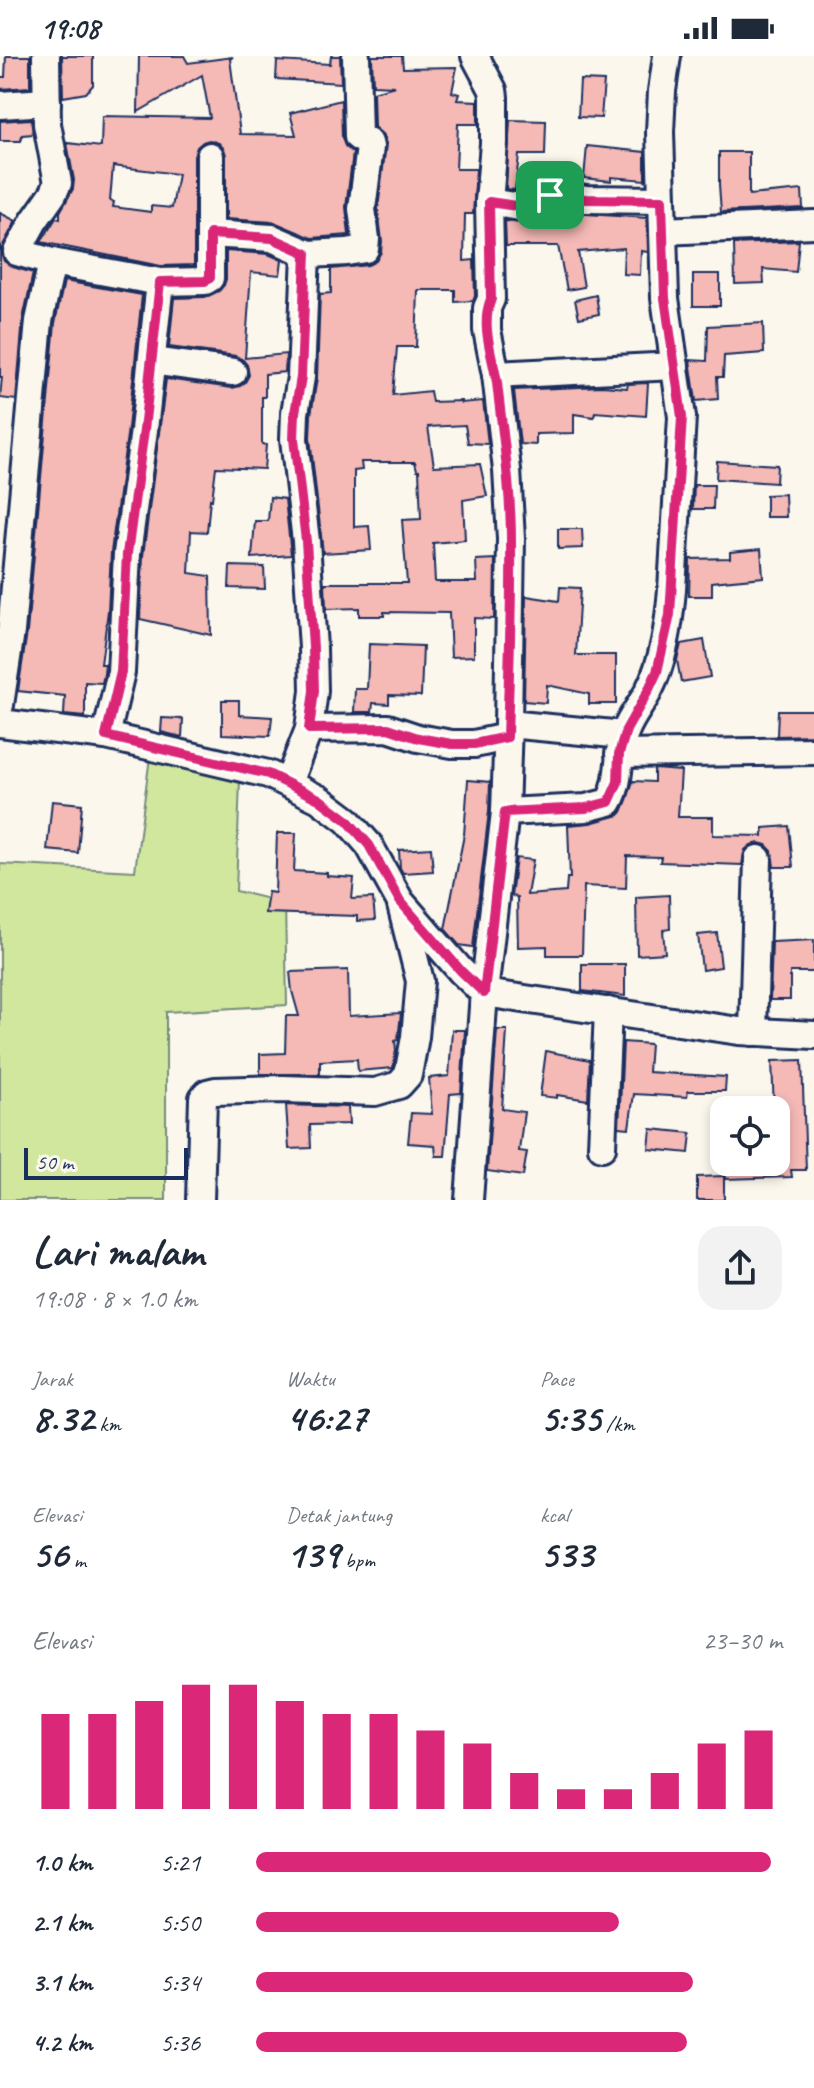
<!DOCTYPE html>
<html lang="id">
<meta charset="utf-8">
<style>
:root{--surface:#fff;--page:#f2f2f3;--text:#1f2937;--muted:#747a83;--accent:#db2777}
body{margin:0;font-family:Caveat,sans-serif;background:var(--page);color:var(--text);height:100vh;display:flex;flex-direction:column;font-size:30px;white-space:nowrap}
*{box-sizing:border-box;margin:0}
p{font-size:26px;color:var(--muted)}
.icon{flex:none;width:44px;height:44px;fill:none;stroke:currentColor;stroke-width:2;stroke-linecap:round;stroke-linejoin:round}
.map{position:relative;height:1144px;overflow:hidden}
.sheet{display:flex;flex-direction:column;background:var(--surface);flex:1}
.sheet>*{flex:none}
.buttons{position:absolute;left:710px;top:1040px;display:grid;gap:16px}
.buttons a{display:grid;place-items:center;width:80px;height:80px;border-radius:16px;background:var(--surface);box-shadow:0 4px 12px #0003;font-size:40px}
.scale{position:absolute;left:24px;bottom:20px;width:164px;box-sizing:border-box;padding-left:8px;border:4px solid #1b2f5e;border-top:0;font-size:22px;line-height:28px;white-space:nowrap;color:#1b2f5e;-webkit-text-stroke:6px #fbf7ec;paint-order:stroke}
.pin{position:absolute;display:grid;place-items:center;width:68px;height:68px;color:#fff;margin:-34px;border-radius:16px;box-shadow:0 4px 12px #0006}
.round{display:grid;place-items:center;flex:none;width:84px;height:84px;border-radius:24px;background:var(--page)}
.head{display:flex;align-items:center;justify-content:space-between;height:136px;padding:0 32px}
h1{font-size:44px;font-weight:800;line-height:60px}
.figures{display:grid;grid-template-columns:repeat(3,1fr);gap:12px;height:136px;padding:8px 32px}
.figures div{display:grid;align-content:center}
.figures b{font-size:40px;font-weight:800}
.figures small{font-size:22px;font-weight:400}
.figures p{font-size:22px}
.chart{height:224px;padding:16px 32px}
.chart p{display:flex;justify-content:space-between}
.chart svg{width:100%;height:144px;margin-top:8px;stroke:var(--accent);stroke-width:6}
ul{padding:0 32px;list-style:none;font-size:26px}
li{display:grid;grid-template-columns:128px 96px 1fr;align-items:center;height:60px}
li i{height:20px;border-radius:10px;background:var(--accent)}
.status{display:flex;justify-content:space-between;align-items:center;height:56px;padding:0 40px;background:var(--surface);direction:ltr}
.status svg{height:22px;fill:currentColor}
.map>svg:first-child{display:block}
.green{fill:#d0e79d;stroke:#768b7e;stroke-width:2}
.building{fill:#f5b9b6;stroke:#1b2f5e;stroke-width:2;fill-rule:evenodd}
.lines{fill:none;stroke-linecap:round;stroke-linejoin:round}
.minor-casing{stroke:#1b2f5e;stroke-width:32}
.minor{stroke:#fbf7ec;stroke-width:26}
.route-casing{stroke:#fff;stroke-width:16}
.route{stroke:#db2777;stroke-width:10}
</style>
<div class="status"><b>19:08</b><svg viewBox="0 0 49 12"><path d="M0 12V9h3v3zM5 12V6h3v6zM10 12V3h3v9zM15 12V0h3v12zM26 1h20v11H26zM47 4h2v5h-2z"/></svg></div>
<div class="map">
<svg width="814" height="1144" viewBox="0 0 814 1144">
<rect width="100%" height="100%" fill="#fbf7ec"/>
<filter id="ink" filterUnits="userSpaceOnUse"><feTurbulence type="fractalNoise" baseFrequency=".0125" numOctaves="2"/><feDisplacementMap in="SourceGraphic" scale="16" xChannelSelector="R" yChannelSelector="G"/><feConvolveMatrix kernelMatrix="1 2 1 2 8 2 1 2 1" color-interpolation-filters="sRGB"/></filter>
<g filter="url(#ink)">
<polygon class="green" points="150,701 240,723 236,835 285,847 287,949 166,956 166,1144 0,1144 0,808 135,815"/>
<g class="building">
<polygon points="6,0 30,0 30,31 0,33 0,21 5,21"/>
<polygon points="62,0 93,0 93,29 86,37 63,41"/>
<path d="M 139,0 L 184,0 L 188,7 L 233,1 L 230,3 L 240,78 L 296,79 L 290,57 L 341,44 L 342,82 L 345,90 L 353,97 L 346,151 L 349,179 L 312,182 L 274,166 L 226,163 L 226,99 L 224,93 L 219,87 L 209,84 L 203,86 L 197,91 L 194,100 L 194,209 L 161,210 L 41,186 L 56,162 L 60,163 L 60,156 L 73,133 L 74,124 L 67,87 L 101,91 L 102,60 L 210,62 L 202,19 L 138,56 ZM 113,110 L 178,118 L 172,152 L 151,150 L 151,156 L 113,151 L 114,146 L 110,145 Z"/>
<polygon points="331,0 340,0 341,27 276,23 277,5 330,8"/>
<polygon points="372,0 402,0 403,12 457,11 452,36 459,38 457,44 478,45 478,68 458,68 456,113 476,113 473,158 465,158 464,205 474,204 475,240 473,245 455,246 455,234 418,234 416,291 397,291 393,339 430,335 432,346 461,345 461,347 483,345 488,388 468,387 465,369 428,371 434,410 480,408 487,440 463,444 465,484 433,487 435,526 477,526 476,504 495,503 494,563 474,562 474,600 451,601 449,557 384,556 384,560 359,560 359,552 326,553 325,527 407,527 402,464 421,463 419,414 417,414 415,406 361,406 362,414 354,415 354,471 369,470 371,494 323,497 310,382 311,359 317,322 320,238 331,237 331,213 368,209 376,205 381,196 382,185 378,153 386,88 382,78 374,71 373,36 395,30 373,29"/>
<polygon points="580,24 604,25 601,62 578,61"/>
<polygon points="31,63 33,78 22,79 21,85 0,85 0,65"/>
<polygon points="510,64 546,65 545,99 519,99 515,134 506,133"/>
<polygon points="587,90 645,96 645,124 611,121 611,125 584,122"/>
<polygon points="719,96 749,96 749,139 802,134 803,152 721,156 719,129"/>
<polygon points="557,156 647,162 648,196 641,195 640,219 623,218 624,192 578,196 584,231 567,234 558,190 506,190 505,165 535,169 550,164"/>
<polygon points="0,157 16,165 3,189 1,197 4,205 13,211 33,217 23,263 16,344 0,342 2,321 0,321"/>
<polygon points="799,185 796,216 763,213 764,227 735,228 734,188"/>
<polygon points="226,195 268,198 282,204 280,219 251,216 245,302 286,298 285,316 265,318 265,341 262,341 262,388 266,389 264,413 216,411 212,444 210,443 207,476 191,475 189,517 210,520 211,579 140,563 143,500 166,323 232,332 240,330 245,326 249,319 247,309 243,304 236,300 169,291 174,242 205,241 219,235 224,229 226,223"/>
<rect x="693" y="218" width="27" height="32"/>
<polygon points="64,225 142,239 128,372 111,496 108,555 101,608 105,608 104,618 102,627 85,626 85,661 64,659 65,640 18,635 27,576 55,267"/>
<polygon points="596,239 599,258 579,262 575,244"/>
<polygon points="763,267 764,297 724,300 723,321 717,321 718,343 696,345 690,304 707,305 708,270"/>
<polygon points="648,327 646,360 595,356 594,361 574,358 574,377 536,378 536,389 520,388 514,334 602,330 627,332 628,328"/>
<polygon points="717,405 777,409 776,427 716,423"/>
<polygon points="694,429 714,429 713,453 693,453"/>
<polygon points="785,438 786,461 766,461 766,439"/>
<polygon points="270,441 285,443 291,499 252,502 255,465 268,465"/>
<polygon points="558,473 582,473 583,492 558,493"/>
<polygon points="761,493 763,521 712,526 712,540 689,540 690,503 730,502 730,496"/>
<polygon points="230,510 264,511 265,533 229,532"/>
<polygon points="560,531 580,532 576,599 616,599 616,648 589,648 589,638 547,629 546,647 524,645 526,540 559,545"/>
<polygon points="704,584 710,621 681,626 677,604 681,588"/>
<polygon points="369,588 423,590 421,640 389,639 389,648 373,647 372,656 354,656 355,633 367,633"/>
<polygon points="222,644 239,644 239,659 272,661 270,680 222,678"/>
<polygon points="778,654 814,654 814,679 777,680"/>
<polygon points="162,662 183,663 182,681 161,676"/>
<polygon points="654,713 681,715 678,761 713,761 713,779 763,780 763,772 789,770 793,811 774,811 772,795 766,789 759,787 751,789 745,794 742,809 660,806 661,801 627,800 626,832 584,830 582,899 547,899 547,890 518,891 517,841 511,840 516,802 533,804 527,839 566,836 567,822 570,822 568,769 590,767 619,759 622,756 627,744 633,725 654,726"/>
<polygon points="468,724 490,726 489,755 473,891 459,889 445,873 464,779"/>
<polygon points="52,745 82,748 78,797 47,794"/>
<polygon points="277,777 296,777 294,815 327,817 327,820 354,822 352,843 373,842 375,864 357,865 357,860 265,857 268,836 275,837"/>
<polygon points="431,792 433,815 403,817 400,812 399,794"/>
<polygon points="669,839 670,873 663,874 665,897 637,899 636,841"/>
<polygon points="717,877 721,911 702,914 698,879"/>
<polygon points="814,884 814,916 790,916 790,944 770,944 772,886"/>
<polygon points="582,908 625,908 625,940 582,935"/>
<polygon points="348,914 349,960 401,957 398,984 395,985 396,994 393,1012 358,1015 357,1003 320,1005 320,1018 260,1018 260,998 285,997 286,960 299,960 292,935 290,916"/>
<polygon points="452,974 465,974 461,1037 450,1038 445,1100 436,1100 435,1089 408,1087 411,1057 432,1058 429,1022 449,1020"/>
<polygon points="497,974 507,974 502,1053 524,1056 519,1095 527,1096 523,1120 487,1115"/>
<polygon points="623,986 650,988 648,1016 726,1021 725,1035 688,1035 687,1041 634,1038 629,1072 619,1071"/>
<polygon points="546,995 590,1004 588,1044 557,1039 557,1042 540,1040"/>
<polygon points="802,1004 806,1114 791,1114 792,1121 725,1123 724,1106 776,1106 776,1054 774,1054 772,1005"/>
<polygon points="286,1049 348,1051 349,1068 310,1069 311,1092 289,1093"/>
<polygon points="651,1073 691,1077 689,1097 649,1093"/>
<polygon points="724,1120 724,1144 697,1144 697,1121"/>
</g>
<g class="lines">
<g class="minor-casing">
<g id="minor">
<polyline points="46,0 47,68 58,127 53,138 34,165 17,196 52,206 160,226"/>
<polyline points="0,49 47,46"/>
<polyline points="489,146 532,153 541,151 547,141 553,139 586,143 662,144"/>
<polyline points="663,175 814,168"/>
<polyline points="210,178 272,182 309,198 347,196 365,193 366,183 362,153 370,91 369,87 358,81 356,0"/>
<polyline points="152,305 233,316"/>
<polyline points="496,319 675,310"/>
<polyline points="0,649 11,575 39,265 52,206"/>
<polyline points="0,667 106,680 268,718 319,743 347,764 369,789 400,845 461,915 484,937 739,975 814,979"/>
<polyline points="508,668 624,679"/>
<polyline points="309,673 388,672 418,682 452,688 474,688 507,681"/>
<polyline points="106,680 121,616 127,498 144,374 160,226 205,225 210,222 210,100"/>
<polyline points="619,698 814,695"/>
<polyline points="288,727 309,673 314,635 313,592 306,485 294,383 295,357 301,321 306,197"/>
<path d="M 505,756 L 586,752 L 609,746 C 622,724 616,698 626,674 C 631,661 641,649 648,636 C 664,605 669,568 672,534 L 682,361 L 665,242 L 660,76 L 662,35 L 667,0"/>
<polyline points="753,976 758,803"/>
<polyline points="602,1091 608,955"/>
<polyline points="200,1144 203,1042 207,1037 215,1035 283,1033 375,1036 399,1029 408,1019 415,981 420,925 401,849"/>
<polyline points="469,1144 484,937 505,756 508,668 511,483 507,414 496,319 487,274 487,252 491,243 489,146 494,87 494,41 493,34 475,0"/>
</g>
</g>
<use href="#minor" class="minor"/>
</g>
</g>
<g class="lines" filter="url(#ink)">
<g class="route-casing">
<path id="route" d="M 550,139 L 586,143 L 662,144 L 665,242 L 682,361 L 670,559 L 657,616 L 648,635 L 626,674 L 619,698 L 618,726 L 609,746 L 586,752 L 505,756 L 484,937 L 461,915 L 400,845 L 369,789 L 347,764 L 319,743 L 268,718 L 106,680 L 121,616 L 127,498 L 144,374 L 160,226 L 205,225 L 210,222 L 210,178 L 272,182 L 306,197 L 301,321 L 295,357 L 294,383 L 306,485 L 313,592 L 314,635 L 309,673 L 388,672 L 418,682 L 452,688 L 474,688 L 507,681 C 509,616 512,550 511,485 C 511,432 503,380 497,327 C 493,300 480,270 491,243 L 489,146 L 537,153 L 543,149 Z"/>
</g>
<use href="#route" class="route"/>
</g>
</svg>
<div class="buttons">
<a><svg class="icon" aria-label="locate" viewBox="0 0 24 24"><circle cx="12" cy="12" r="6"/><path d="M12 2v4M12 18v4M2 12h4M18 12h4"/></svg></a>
</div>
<div class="scale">50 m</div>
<div class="pin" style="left:550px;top:139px;background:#1e9e55"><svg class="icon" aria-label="arrive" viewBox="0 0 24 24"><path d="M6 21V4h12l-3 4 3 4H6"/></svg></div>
</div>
<section class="sheet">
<div class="head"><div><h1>Lari malam</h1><p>19:08 · 8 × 1.0 km</p></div><a class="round"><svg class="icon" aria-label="share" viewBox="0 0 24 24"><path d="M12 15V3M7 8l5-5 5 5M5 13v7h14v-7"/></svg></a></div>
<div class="figures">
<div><p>Jarak</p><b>8.32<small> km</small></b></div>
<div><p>Waktu</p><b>46:27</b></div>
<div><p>Pace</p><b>5:35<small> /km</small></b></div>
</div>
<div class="figures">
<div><p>Elevasi</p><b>56<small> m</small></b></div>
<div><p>Detak jantung</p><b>139<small> bpm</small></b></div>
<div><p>kcal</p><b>533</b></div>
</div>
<div class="chart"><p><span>Elevasi</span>23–30 m</p>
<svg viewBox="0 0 160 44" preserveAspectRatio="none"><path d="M5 44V15M15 44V15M25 44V11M35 44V6M45 44V6M55 44V11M65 44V15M75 44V15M85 44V20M95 44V24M105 44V33M115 44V38M125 44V38M135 44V33M145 44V24M155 44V20"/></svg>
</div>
<ul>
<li><b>1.0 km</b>5:21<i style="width:98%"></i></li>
<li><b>2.1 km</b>5:50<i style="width:69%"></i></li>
<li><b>3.1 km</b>5:34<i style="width:83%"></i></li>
<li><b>4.2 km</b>5:36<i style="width:82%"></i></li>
</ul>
</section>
